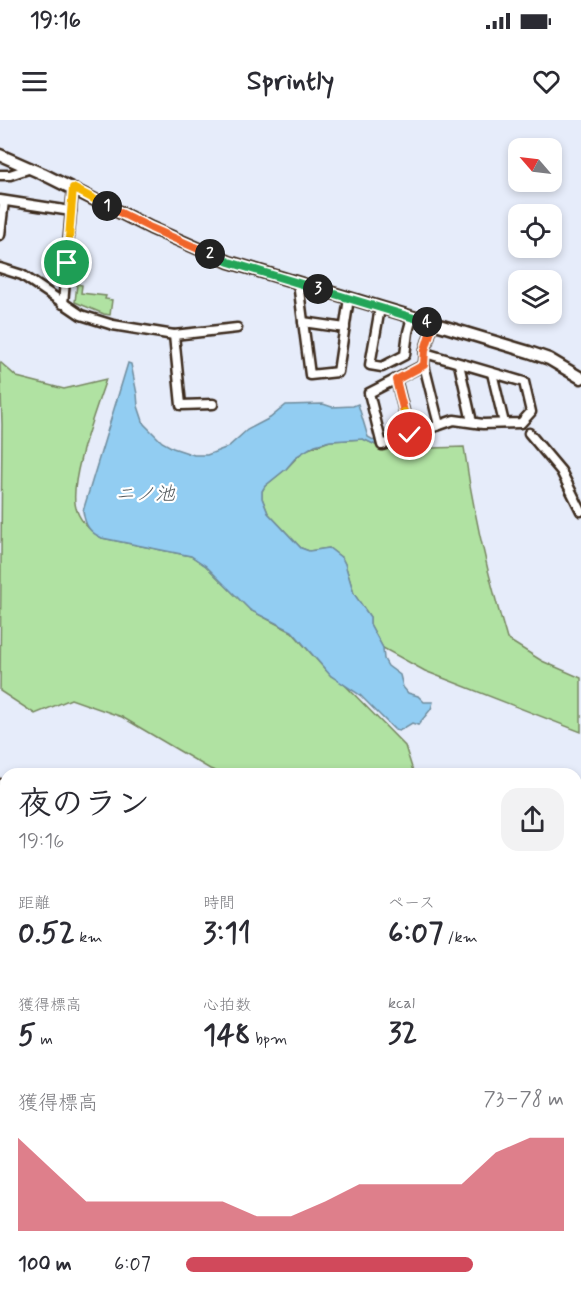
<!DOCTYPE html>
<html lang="ja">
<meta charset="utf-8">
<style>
:root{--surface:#fff;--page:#f2f2f3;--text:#2b2b33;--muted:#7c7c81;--accent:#d1495b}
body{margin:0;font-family:Mynerve,"Klee One",sans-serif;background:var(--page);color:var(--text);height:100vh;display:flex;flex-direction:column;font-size:22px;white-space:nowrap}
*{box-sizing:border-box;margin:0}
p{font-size:20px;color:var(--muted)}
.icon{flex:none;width:33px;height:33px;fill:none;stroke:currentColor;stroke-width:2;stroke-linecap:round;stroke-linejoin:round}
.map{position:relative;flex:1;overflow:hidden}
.details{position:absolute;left:0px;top:648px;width:582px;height:531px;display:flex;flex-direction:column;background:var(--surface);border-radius:18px 18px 0 0;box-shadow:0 3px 9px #0003}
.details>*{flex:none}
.needle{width:39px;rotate:298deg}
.controls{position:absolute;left:508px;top:18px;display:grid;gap:12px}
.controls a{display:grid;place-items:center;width:54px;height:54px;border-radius:12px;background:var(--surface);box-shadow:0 3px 9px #0003;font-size:30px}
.pin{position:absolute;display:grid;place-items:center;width:51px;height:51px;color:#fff;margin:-26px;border:3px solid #fff;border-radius:50%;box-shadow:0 2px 6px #0007}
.km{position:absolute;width:30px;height:30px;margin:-15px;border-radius:50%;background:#222;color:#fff;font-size:16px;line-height:30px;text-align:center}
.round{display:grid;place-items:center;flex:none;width:63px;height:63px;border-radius:18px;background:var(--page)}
.summary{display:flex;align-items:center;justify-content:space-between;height:102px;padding:0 18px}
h1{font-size:33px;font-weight:800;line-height:45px}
.figures{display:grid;grid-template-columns:repeat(3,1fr);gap:9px;height:102px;padding:6px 18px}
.figures div{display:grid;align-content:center}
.figures b{font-size:30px;font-weight:800}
.figures small{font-size:16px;font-weight:400}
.figures p{font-size:16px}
.chart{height:168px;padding:12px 18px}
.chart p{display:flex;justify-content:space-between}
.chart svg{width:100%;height:108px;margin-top:6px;fill:var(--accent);opacity:.7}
ul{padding:0 18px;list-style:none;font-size:20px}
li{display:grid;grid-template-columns:96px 72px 1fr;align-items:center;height:45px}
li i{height:15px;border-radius:8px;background:var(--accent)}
.status{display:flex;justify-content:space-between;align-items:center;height:42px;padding:0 30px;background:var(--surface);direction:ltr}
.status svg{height:16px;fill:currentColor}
header{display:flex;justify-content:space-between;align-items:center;height:78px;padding:0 18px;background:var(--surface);font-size:27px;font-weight:800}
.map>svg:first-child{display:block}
.green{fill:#b0e2a2;stroke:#768660;stroke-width:1.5}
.water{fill:#92cdf2;stroke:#6f8c9d;stroke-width:1.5}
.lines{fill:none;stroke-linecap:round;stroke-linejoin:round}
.minor-casing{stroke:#3b2a1e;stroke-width:13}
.major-casing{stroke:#3b2a1e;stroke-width:15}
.minor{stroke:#fff;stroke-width:8}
.major{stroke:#fff;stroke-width:10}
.split-1-casing{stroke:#fff;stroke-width:12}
.split-2-casing{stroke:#fff;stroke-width:12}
.split-3-casing{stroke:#fff;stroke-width:12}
.split-4-casing{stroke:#fff;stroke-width:12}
.split-5-casing{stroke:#fff;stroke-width:12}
.split-6-casing{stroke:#fff;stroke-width:12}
.split-1{stroke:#f5b400;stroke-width:8}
.split-2{stroke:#f0652b;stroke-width:8}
.split-3{stroke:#22a559;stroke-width:8}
.split-4{stroke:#22a559;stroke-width:8}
.split-5{stroke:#f0652b;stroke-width:8}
.split-6{stroke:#f5b400;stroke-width:8}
.labels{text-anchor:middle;stroke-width:4.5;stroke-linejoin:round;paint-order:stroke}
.water-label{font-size:20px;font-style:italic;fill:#555b5e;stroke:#fff}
</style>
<div class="status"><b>19:16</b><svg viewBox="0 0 49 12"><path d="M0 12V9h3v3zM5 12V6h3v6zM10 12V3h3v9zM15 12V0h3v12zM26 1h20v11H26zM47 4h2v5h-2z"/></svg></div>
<header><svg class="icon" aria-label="menu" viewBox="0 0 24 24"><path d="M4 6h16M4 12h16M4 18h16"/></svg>Sprintly<svg class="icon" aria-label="heart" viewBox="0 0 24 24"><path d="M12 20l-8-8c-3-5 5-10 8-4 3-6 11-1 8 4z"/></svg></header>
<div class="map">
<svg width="581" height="1179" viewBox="0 0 581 1179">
<rect width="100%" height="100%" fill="#e6ecfa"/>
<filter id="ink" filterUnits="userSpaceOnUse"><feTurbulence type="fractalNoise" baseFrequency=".0167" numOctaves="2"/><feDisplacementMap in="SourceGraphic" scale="12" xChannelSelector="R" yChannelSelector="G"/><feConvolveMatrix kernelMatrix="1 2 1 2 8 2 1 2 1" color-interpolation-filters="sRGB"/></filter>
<g filter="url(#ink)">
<g class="green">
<polygon points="77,164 82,165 81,173 106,176 105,179 112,180 110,195 104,194 75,182"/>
<path d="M 0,242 L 17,257 L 64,269 L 106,259 C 97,287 66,366 77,391 C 81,402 92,413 102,418 L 191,436 L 206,446 L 250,490 L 292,512 L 331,556 L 342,562 L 405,626 L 414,654 L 222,654 L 210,649 L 122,597 L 71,579 L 35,594 L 0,571 L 2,304 Z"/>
<path d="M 363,319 L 378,326 L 402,329 L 464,327 C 473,392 488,456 507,519 L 542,541 L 581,558 L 581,612 L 425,551 L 383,528 L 370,504 L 370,497 L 354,474 L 345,444 L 342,438 L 329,428 L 309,431 L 301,428 L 268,393 L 262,378 L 262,371 L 265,366 L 286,349 L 303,331 L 330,321 Z"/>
<polygon points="576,880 581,881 581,1179 504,1179 511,1173 576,1173"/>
</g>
<g class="water">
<path d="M 128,243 L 131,244 L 137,274 L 138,286 L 144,304 L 162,322 L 173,328 L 194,335 L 207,335 L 228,327 L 247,310 L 270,298 L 286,285 L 323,284 L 332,287 L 353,286 L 358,284 L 368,317 L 379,323 L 378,326 L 363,319 L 330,321 L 315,325 L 297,336 L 286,349 L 265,366 L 262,371 L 262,378 L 268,393 L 301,428 L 309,431 L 329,428 L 342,438 L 345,444 L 354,474 L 370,497 L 370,504 L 383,528 L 384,539 L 388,546 L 400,555 L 403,567 L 408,573 L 418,576 L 424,582 L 433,582 L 431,589 L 418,605 L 412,603 L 399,611 L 395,610 L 360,575 L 331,556 L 292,511 L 250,490 L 206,446 L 191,436 L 102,418 C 89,412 85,405 83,391 Z"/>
<polygon points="581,707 581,864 576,863 576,710"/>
<path d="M 6,1139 L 6,1173 L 508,1173 C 500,1177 491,1174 484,1179 L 0,1179 L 0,1140 Z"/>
</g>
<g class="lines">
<g class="minor-casing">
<g id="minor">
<polyline points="0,55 10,55 31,48"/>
<polyline points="0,80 71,91"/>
<polyline points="0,115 4,81"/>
<polyline points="0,148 22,155 81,195 113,205 174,215 237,208"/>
<polyline points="298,163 310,255 338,252 349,178"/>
<polyline points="63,184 73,68"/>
<polyline points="380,188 370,245 382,247 405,235 408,212 412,197"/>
<polyline points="303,202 345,208"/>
<polyline points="433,204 425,230 424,245 439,305"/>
<polyline points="174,215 181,285 213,284"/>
<polyline points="459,244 472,302"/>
<polyline points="424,245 369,273 382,325 454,300 483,304 521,303 531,292 524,262 425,233"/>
<polyline points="492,253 504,303"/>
<polyline points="396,259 410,315"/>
<polyline points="529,313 561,351 581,391"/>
<polyline points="0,664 6,670"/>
<polyline points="0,703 6,706"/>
<polyline points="0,921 6,921"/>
<polyline points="0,1018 6,1009"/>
<polyline points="576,1092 581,1098"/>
</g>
</g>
<g class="major-casing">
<polyline id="major" points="0,35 43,54 151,108 229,142 529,232 549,239 581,258"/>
</g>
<use href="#minor" class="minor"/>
<use href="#major" class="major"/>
</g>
</g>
<g class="lines" filter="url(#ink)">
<g class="split-1-casing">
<polyline id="split-1" points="67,143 73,68 107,86"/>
</g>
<g class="split-2-casing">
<polyline id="split-2" points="107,86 151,108 210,134"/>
</g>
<g class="split-3-casing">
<polyline id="split-3" points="210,134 229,142 318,169"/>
</g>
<g class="split-4-casing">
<polyline id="split-4" points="318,169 427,202"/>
</g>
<g class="split-5-casing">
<polyline id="split-5" points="404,292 396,260 424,245 425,230 433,204 427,202"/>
</g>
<g class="split-6-casing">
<polyline id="split-6" points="404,292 410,315"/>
</g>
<use href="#split-1" class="split-1"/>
<use href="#split-2" class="split-2"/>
<use href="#split-3" class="split-3"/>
<use href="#split-4" class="split-4"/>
<use href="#split-5" class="split-5"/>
<use href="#split-6" class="split-6"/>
</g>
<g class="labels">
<g class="water-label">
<text x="145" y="380">ニノ池</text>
</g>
</g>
</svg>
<div class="controls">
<a><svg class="needle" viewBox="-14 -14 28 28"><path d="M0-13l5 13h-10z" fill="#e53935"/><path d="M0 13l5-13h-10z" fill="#7c7c81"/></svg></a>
<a><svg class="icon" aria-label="locate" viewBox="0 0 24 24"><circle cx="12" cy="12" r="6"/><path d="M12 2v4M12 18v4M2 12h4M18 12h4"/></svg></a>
<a><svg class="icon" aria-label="layers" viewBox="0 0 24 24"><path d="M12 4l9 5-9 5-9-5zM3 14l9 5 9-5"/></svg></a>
</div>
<div class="pin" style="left:67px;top:143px;background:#1e9e55"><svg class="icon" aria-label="arrive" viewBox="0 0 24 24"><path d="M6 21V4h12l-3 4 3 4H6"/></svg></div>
<div class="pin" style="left:410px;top:315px;background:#d93025"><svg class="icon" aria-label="check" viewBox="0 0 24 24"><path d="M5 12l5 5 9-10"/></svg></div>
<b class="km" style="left:107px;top:86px">1</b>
<b class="km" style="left:210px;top:134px">2</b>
<b class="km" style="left:318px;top:169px">3</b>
<b class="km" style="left:427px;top:202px">4</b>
<section class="details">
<div class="summary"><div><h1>夜のラン</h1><p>19:16</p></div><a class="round"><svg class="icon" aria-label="share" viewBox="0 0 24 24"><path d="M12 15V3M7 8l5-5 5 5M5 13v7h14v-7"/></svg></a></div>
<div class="figures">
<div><p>距離</p><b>0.52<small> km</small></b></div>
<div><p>時間</p><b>3:11</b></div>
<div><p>ペース</p><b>6:07<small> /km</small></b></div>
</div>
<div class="figures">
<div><p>獲得標高</p><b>5<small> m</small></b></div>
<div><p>心拍数</p><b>148<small> bpm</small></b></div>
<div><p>kcal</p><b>32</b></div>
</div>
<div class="chart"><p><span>獲得標高</span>73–78 m</p>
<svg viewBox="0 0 160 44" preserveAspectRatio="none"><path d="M0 44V6L10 19L20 32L30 32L40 32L50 32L60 32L70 38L80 38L90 32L100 25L110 25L120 25L130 25L140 12L150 6L160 6V44z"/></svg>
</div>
<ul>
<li><b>100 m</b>6:07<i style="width:76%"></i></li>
</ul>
</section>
</div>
